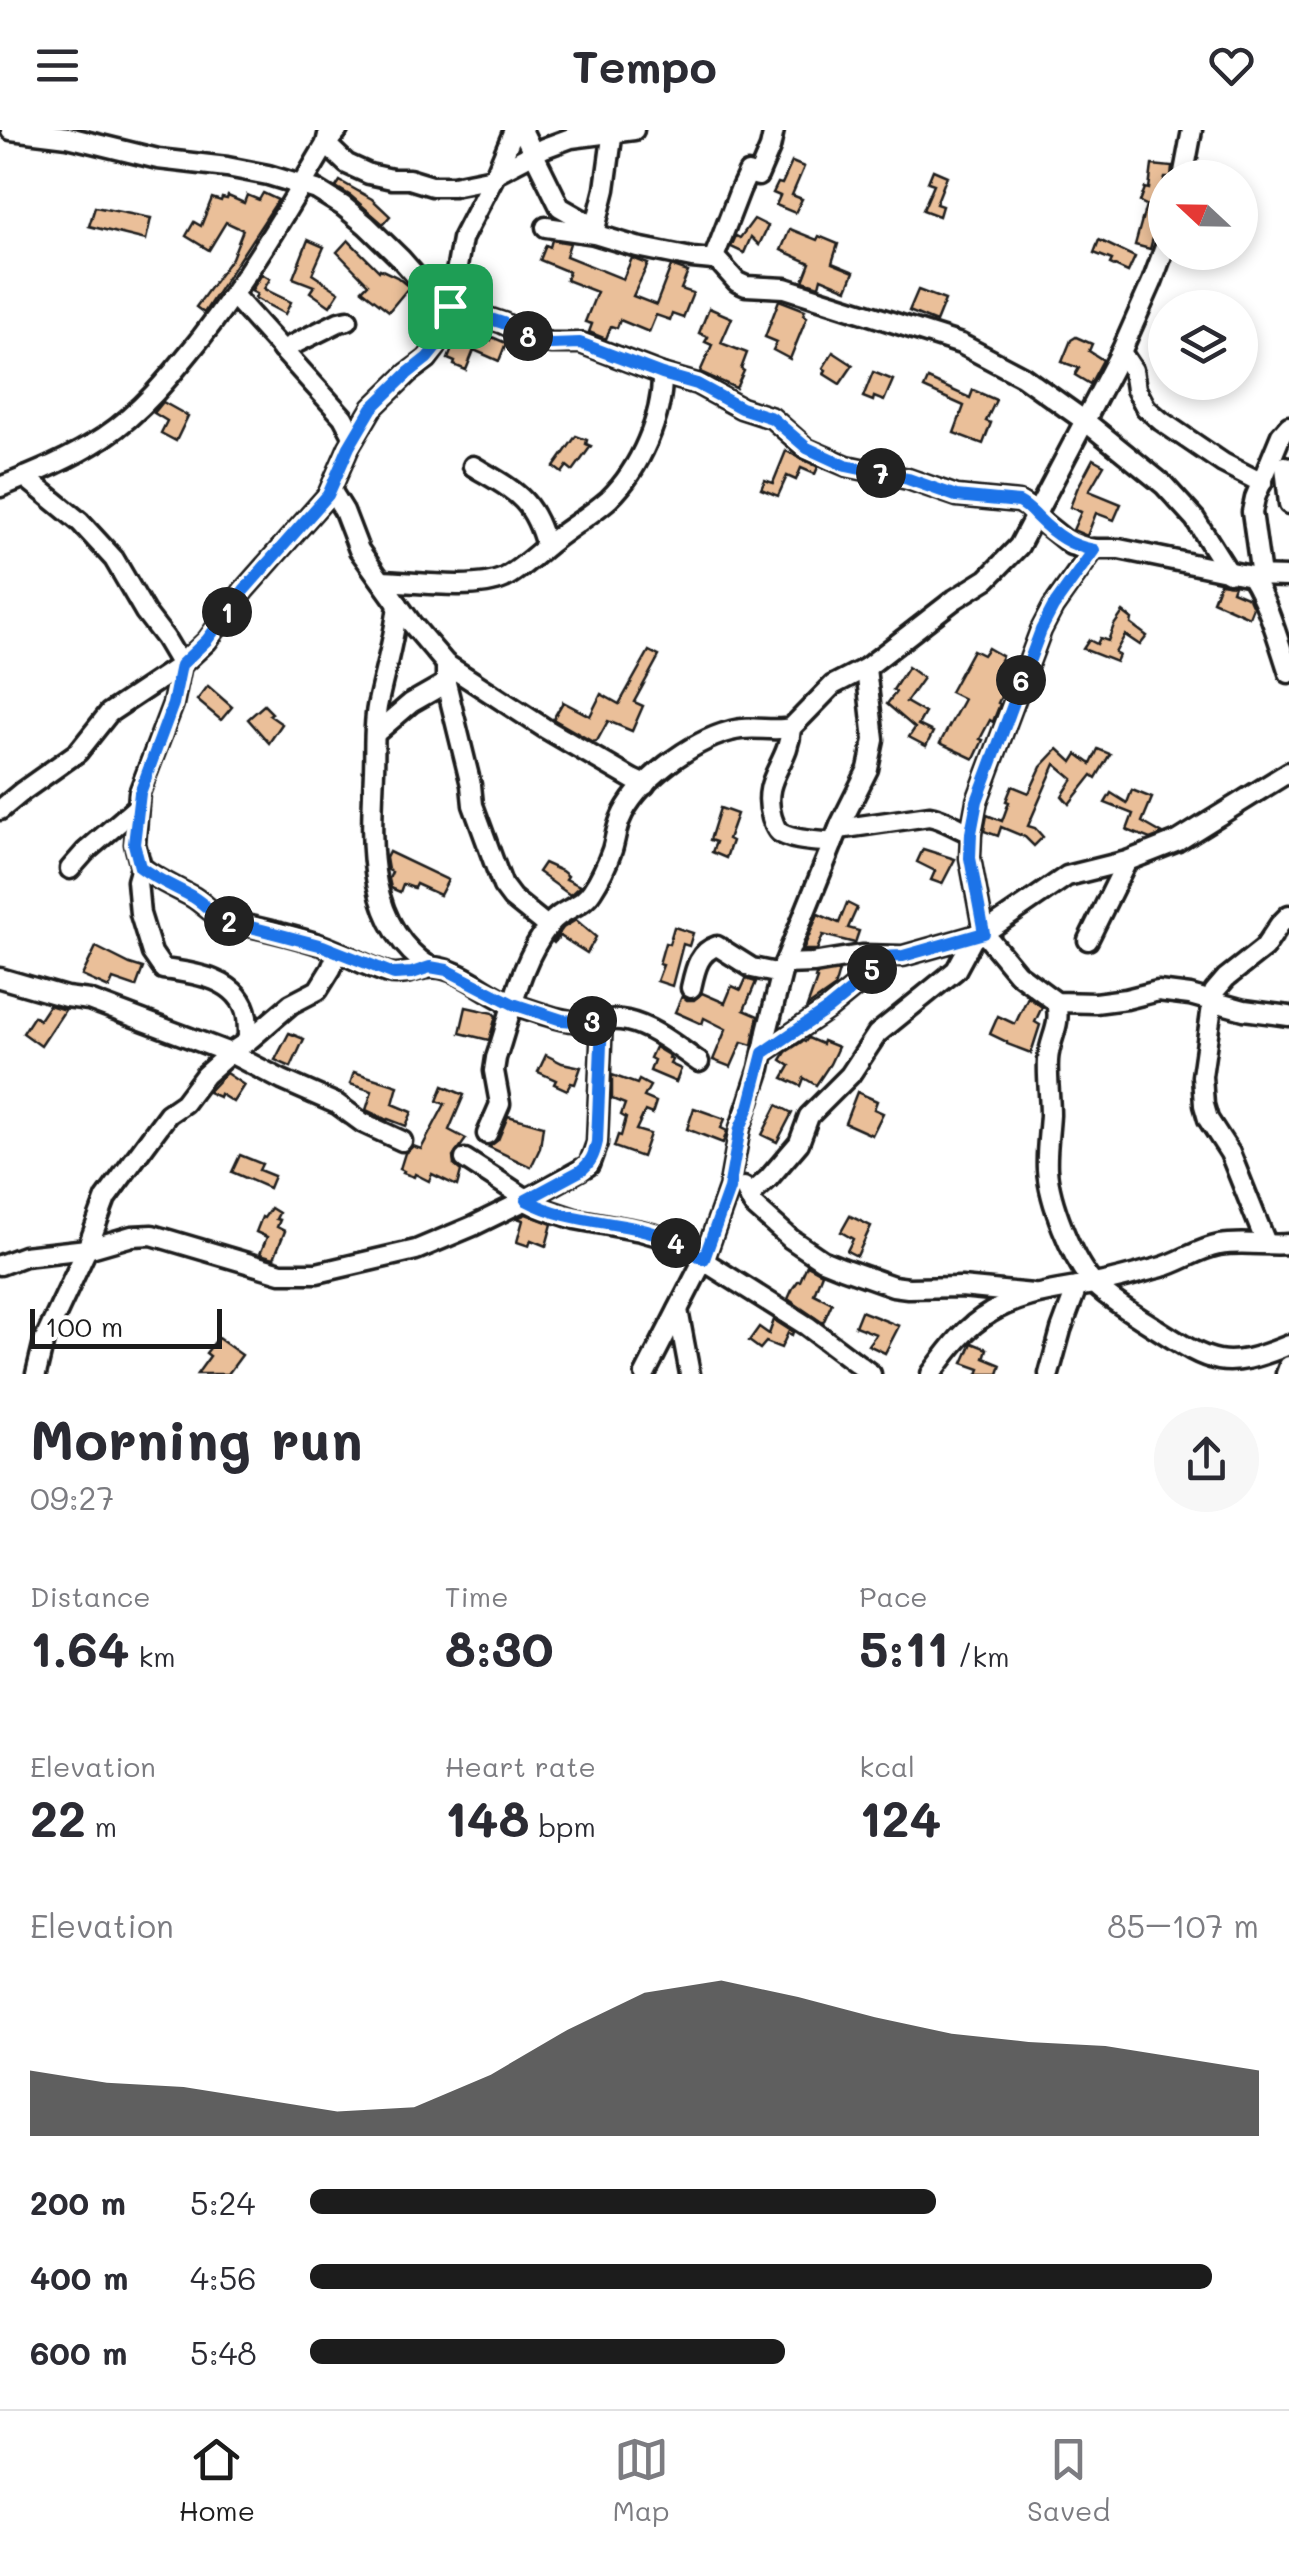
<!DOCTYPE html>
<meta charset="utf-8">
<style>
:root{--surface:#fff;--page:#f7f7f7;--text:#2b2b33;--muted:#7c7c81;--line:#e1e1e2;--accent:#1c1c1c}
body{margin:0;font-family:Mali,sans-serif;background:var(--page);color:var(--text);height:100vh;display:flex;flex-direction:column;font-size:38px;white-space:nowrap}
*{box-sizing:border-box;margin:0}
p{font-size:32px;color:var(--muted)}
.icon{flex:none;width:55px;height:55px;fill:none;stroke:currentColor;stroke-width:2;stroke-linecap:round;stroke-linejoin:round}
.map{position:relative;height:1244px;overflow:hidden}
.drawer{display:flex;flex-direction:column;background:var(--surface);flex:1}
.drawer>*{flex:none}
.needle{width:65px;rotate:292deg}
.fabs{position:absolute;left:1148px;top:30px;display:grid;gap:20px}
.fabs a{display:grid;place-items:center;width:110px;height:110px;border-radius:50%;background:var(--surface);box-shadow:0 5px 15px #0003;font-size:50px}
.scale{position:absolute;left:30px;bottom:25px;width:192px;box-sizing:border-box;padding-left:10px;border:5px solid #1c1c1c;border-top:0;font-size:28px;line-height:35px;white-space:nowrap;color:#1c1c1c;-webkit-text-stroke:8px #fff;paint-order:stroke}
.pin{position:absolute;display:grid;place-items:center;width:85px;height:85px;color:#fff;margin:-42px;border-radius:20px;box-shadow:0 5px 15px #0006}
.km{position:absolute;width:50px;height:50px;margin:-25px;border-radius:50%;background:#222;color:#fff;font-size:28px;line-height:50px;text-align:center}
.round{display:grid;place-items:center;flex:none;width:105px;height:105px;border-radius:52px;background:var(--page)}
.head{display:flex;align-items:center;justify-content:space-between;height:170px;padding:0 30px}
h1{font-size:55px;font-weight:800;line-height:75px}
.metrics{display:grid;grid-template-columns:repeat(3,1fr);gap:15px;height:170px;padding:10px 30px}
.metrics div{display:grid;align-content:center}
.metrics b{font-size:50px;font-weight:800}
.metrics small{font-size:28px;font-weight:400}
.metrics p{font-size:28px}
.chart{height:280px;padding:20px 30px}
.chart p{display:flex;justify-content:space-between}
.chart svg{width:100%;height:180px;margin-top:10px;fill:var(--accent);opacity:.7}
ul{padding:0 30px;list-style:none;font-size:32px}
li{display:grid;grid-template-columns:160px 120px 1fr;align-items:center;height:75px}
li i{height:25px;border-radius:12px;background:var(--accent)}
header{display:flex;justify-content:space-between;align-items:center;height:130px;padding:0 30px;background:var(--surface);font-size:45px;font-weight:800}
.menu{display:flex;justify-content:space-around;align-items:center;height:140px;border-top:2px solid var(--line);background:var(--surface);font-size:28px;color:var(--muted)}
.menu a{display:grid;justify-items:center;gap:5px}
.menu .selected{color:var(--accent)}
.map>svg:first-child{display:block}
.building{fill:#eabf99;stroke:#1c1c1c;stroke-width:2.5}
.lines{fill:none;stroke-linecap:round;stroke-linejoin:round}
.minor-casing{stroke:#1c1c1c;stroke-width:25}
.minor{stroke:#fff;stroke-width:18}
.route-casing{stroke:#fff;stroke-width:20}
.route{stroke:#1a73e8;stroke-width:12}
</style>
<header><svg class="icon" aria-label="menu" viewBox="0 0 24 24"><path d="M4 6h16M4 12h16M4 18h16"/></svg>Tempo<svg class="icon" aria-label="heart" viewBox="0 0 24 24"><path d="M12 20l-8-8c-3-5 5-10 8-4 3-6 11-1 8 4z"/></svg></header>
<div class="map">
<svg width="1289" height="1244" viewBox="0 0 1289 1244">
<rect width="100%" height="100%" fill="#fff"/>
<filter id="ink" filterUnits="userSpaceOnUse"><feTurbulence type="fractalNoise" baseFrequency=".01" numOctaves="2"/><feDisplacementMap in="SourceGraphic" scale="20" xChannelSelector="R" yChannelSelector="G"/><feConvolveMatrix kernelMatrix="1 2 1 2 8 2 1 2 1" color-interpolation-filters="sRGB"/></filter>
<g filter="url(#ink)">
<g class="building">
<polygon points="792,32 804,37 792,65 802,69 795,83 776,75 780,66 773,63 778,53 782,54"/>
<polygon points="1152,35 1172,37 1171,48 1165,48 1158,74 1162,75 1150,119 1135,115 1146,75 1140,72 1145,58 1149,59"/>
<polygon points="933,40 947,46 936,74 942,76 939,86 923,80 934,54 928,52"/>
<polygon points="340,51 372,69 390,86 383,94 351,66 336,57"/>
<polygon points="263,63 278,70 204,183 196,177 232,128 243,100 226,92 209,120 186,106 194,92 201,96 212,68 221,71 222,68 227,69 228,66 244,73 247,65 259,70"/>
<polygon points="95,77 151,88 146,110 89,96"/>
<polygon points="754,89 768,96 759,115 751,107 744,123 731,117 736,106 740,108"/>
<polygon points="790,99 817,110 819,106 838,114 832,133 854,142 847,159 821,148 819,156 803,151 810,133 781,120"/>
<polygon points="308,110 324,117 312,144 339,162 330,176 310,162 314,156 293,148"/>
<polygon points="348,110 379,141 380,139 397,147 409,157 389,181 362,160 368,154 337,122"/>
<polygon points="552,110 570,113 566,126 623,149 632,128 648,134 633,166 656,175 671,136 688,142 681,159 693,163 683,188 672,184 670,190 656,185 649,202 620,190 617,198 611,196 606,209 589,202 592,194 585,192 597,162 566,150 569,142 540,130 546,115 550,117"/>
<polygon points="1099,110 1135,127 1128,142 1110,134 1112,130 1094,123"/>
<polygon points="262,144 270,149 264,159 291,172 285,184 255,168 257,164 251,161"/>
<polygon points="918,160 945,170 936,192 909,181"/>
<polygon points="779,170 805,180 803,185 807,187 790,229 773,220 777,212 765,207"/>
<polygon points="709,178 732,188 721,213 747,223 741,239 744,241 736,258 700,242 712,215 705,212 708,207 699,203"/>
<polygon points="460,198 491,210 492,207 506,213 499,231 474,220 466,240 454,235 455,232 448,229"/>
<polygon points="1076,207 1092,214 1089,221 1103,230 1090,254 1075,245 1079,238 1062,232 1071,210"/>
<polygon points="833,222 853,235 840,254 824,244 826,240 823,238"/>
<polygon points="873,242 893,250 884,271 874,267 873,271 863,267"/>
<polygon points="928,249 970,268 973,260 996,270 986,291 991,293 983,314 954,303 964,276 924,258"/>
<polygon points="163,272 188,286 176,311 161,303 167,291 154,283"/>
<polygon points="576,306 587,310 586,314 591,316 573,341 567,336 562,343 554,337"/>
<polygon points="786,321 818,337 815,344 801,338 796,350 787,346 778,366 761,359 765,350 773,353"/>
<polygon points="1093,329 1104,335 1089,361 1121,374 1114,390 1096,383 1087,406 1073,400 1081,382 1070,377 1077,359"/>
<polygon points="1220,453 1234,455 1232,461 1249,468 1253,477 1249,487 1213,471"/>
<polygon points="1123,482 1132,489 1131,494 1147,506 1140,515 1125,505 1115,523 1119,525 1116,532 1083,519 1089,510 1097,514 1100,508 1108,511 1114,495"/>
<polygon points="988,518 1002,526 1000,530 1007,533 1001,543 1010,548 998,573 1000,574 994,589 993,592 990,590 980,609 983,610 974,629 940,613 964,569 950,562 973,520 983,525"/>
<polygon points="649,521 659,526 634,572 643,576 632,601 608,591 597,611 593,612 553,589 563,572 590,586 601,564 619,574"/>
<polygon points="908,537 923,548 906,572 925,583 918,595 933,602 926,616 909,607 915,598 887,574 896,562 893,560"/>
<polygon points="208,556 232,577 221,590 197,570"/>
<polygon points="264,575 272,583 269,585 282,594 269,613 248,589"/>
<polygon points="1058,619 1072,632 1077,624 1091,634 1098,619 1110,624 1096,648 1092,645 1069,674 1062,666 1073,649 1055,634 1028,696 1035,698 1043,707 1034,716 1025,707 1001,697 998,706 984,701 987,685 1002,691 1009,672 1006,671 1012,656 1029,663 1041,637"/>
<polygon points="1132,660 1152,668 1142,692 1163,704 1150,709 1127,700 1133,684 1105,673 1111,663 1127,673"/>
<polygon points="720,678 737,684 728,709 732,711 726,728 712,722 716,712 710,710"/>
<polygon points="923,719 955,729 942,754 931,750 935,741 917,732"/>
<polygon points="389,722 448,750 440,765 416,754 414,758 403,754 400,762 391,758 389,749 392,742 388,740 386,728"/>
<polygon points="544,733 562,741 568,746 566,749 580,756 570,765 538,742"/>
<polygon points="847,773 857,778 848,798 859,801 855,813 823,805 817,820 803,820 818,784 839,793"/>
<polygon points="576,790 596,807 587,823 560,806 554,813 553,812 563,798"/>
<polygon points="674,797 693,803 689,816 683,814 672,856 657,851 663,835 659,834 665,813 669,814"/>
<polygon points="96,817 130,834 143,838 136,857 113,849 109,858 82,846"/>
<polygon points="839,841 834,858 807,877 817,849 815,848 816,845"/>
<polygon points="746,849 756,852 744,880 758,886 752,915 742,912 731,937 713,930 726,899 704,888 702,894 675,882 682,866 687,870 694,870 702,863 725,873 732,856 741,860"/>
<polygon points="1028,867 1042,877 1035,892 1040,895 1031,923 1007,914 1007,912 990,904 998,886 1015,894"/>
<polygon points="49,875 65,880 41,916 23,903 34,886 39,890"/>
<polygon points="466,877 493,883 496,886 489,910 460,903"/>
<polygon points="289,903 304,909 291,937 275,930"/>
<polygon points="808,908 822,914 823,911 838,917 830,934 816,955 804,948 801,956 783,948 790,936 781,930 786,922 803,911 805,912"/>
<polygon points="655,917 670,926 669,928 672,930 670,934 681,939 676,952 650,941 654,930 650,928"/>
<polygon points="546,925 562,933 581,937 575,954 571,953 567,960 554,954 556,950 538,942"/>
<polygon points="354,942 398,956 393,974 412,982 406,996 388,989 387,990 366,980 372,961 350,954"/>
<polygon points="226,943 244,955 233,972 220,964 219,967 208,962"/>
<polygon points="612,945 637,954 639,950 650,956 644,967 656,972 652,984 645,981 636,1000 650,1004 642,1027 614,1017 618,1005 621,1006 626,988 621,985 625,974 612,969"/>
<polygon points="443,956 464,965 449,1000 466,1009 453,1027 454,1035 461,1041 457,1056 432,1044 429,1051 415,1044 414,1047 403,1043 404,1041 400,1039 405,1023 413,1016 421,1019 445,974 437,971"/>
<polygon points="857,962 877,971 874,979 883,983 872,1005 845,993"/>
<polygon points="777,975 792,983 777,1012 762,1005"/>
<polygon points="694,978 725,989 721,998 727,1001 723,1013 687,999"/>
<polygon points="508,986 543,996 540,1018 531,1037 489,1017 498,1010"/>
<polygon points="240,1025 262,1034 259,1040 274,1046 269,1058 232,1042"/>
<polygon points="271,1078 279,1083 276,1089 280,1090 277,1097 285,1101 274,1128 260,1124 267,1107 256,1102 262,1087 264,1088"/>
<polygon points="526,1084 552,1094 546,1116 531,1110 529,1116 517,1112 523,1090 517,1088"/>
<polygon points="850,1086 871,1096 857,1126 847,1121 853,1109 841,1102"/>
<polygon points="807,1135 822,1143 814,1164 832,1173 823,1193 788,1169 793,1158 798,1151 800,1151"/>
<polygon points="861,1181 899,1196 885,1223 868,1215 876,1204 855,1196"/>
<polygon points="774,1190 793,1202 792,1205 788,1203 781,1218 766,1212 760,1219 749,1211 759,1197 769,1204"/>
<polygon points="218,1208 242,1225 228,1244 197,1244 210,1226 206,1223"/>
<polygon points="972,1213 987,1219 984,1228 1001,1235 998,1244 978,1244 980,1239 963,1233"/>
</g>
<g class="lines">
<g class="minor-casing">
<g id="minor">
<path d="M 11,0 L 68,7 L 158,29 L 227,37 L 268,45 L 317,60 L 343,76 L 366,95 L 401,129 L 438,171 L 503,193 L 537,210 L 551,213 L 581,213 L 662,244 L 697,254 L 741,278 L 772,288 L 807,319 L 847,336 L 908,349 L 957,366 L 1019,372 L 1028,377 L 1035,386 L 1071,415 L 1088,419 L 1119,419 L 1251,446 C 1269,475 1278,510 1289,543"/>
<polyline points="522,0 560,77 595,97"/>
<polyline points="328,5 326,14 347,34 369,44 392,49 409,49 432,56 453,56 493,48"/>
<polyline points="496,43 544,18 571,8 634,0"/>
<polyline points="1183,48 1192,0"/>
<polyline points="546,97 594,104 637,117 692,128 713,130 719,132 737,152 746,156 785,158 961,214 1022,246 1085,291 1164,355 1195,389 1229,443"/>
<polyline points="594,103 605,59 613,0"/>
<polyline points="713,130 740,60 748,43 758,46 770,18 774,0"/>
<polyline points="233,165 343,287 354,308"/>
<polyline points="282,220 339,192 348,190"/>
<polyline points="1121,222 1133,240 1136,259 1146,278 1161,291 1223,333 1262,353"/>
<path d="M 473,336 C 514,361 533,367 546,416"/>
<polyline points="1285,336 1289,374"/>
<path d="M 25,347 L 80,392 L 114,429 L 145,482 L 165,508 L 181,535 L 173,574 L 139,663 L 135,714 L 141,737 L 137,751 L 140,784 L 152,823 L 163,839 C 195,843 241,849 247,887 C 248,894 248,903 248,911"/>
<path d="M 0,357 C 36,343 72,328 104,307 C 143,281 172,244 201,208 C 248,147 287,80 326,14 L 338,0"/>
<polyline points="331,360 344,381 359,420 412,494 446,534 546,599 632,649 645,655"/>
<polyline points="1094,419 1053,477 1041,500 977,671 971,703 970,728 984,803 1017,843 1056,872 1095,873 1126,869 1158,861 1190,865 1244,880 1289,886"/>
<polyline points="1251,446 1289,447"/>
<polyline points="1261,446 1252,382 1255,368 1281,305 1289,296"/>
<path d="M 382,451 C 414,452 476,461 504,448 C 522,439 538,422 554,410 C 572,396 592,384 609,369 C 640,339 663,286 662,244"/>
<path d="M 398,474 C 395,507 385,539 378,572 C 373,593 375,618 374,641 C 371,710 364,794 430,837"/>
<polyline points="446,534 446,553 471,655 473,675 495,735 503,756 512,768 548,797"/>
<path d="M 791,598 C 789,635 760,648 772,688 C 774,693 775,698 779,702 C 791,711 818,711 833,713"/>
<polyline points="376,603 411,573 446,553"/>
<polyline points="0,680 23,661 78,622 109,583 181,535 192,525 207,511 244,460 328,365 349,317 372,278 408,243 427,229 436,217 450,176 462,109 496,43 514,0"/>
<path d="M 839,699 L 929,686 C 944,688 956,698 971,703"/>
<path d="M 141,737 C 157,750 175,757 193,767 C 206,775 214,786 228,791 C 261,799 293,805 324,816 C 346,824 366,837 388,843 C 406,848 422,834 440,838 C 467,843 489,866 515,875 C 537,882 559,891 582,892 C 598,892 611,887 627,891 C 654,897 677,917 699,932"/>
<polyline points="70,739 85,722 137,677"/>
<polyline points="1088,810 1127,731"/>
<polyline points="784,834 813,833 862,825 903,826 984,803 1067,746 1127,731 1178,711 1289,642"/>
<polyline points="0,848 66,867 89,870 230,923 282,950 337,974 363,993 402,1011"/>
<path d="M 691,858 C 695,840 698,822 717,816 L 752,838 L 781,844"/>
<path d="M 1056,872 C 1062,897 1049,908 1048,931 C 1047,949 1050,967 1050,985 C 1049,1003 1046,1021 1047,1039 C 1049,1071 1071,1127 1092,1152 C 1104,1166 1138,1187 1154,1197 C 1212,1234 1223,1242 1289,1215"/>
<polyline points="763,923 828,879 866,848 879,827"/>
<path d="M 487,1004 L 500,974 L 494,941 L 496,928 C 512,882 519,833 550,794 C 561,779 581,778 592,761 C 600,749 607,734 612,720 C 615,710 616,700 620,690 C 635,652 692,611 731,601 C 751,595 771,602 791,598 L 833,555 L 866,538 L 955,469 L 987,449 L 1019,416 L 1121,222 L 1152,152 L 1165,117"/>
<polyline points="465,1029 539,1077 575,1089 641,1101 669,1109 807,1196 871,1244"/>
<polyline points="744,1057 753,1075 791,1109 822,1130 842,1138 893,1156 908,1158 961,1157 1033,1164"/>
<polyline points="749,1066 768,1049 799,1013 809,986 850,945 877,904 956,840 975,805"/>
<polyline points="1266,1113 1230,1023 1208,989 1204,975 1202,946 1214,862 1226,848 1264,818 1280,794 1289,785"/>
<polyline points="0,1135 24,1126 87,1119 132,1106 152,1105 281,1143 317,1143 416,1120 473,1096 526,1070 589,1035 597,1013 602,890"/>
<polyline points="678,1180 690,1244"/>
<polyline points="36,1244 44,1211 87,1119 106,1068 168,984 184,973 205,945 230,923 248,911 291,874 318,860 331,839 338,822"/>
<polyline points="645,1244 704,1129 729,1059 740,998 760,938 767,902 784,834 841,693 868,639 874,610 866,538"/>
<path d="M 931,1244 C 948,1221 965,1197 990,1183 C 1022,1163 1058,1161 1094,1154 C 1117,1150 1139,1143 1162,1137 C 1182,1131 1198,1119 1219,1115 C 1243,1111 1266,1116 1289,1114"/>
<polyline points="1049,1244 1061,1200 1077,1157"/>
<polyline points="1286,1244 1289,1236"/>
</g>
</g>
<use href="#minor" class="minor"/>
</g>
</g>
<g class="lines" filter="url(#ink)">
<g class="route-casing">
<path id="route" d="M 450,176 L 503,193 L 538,210 L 551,214 L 580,213 L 662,244 L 697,254 L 741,278 L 772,288 L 807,318 L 846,336 L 908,349 L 956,366 L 1019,372 C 1027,376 1031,381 1038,388 C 1055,405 1071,416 1094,420 L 1053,477 L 1041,500 L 977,671 L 971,703 L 970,728 L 984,803 L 903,826 L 879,827 L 866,848 L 828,879 L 763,923 L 749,977 L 740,998 L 729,1059 L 704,1129 C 693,1123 682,1115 670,1109 C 625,1089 574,1096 526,1070 L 580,1041 C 591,1033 594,1025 597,1012 L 602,890 L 586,892 L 562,890 L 513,874 L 447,840 L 430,837 L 412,843 L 394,844 L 323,816 L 228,791 C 214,786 206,775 193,767 C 175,757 157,750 140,737 L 134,714 L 140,663 L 173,574 L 181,535 L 207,510 L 244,460 L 328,365 L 349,317 L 372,278 L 408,243 L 427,228 L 436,217 Z"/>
</g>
<use href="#route" class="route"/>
</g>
</svg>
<div class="fabs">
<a><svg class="needle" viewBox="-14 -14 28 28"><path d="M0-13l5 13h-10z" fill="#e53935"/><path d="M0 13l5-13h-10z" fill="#7c7c81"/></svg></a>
<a><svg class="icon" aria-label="layers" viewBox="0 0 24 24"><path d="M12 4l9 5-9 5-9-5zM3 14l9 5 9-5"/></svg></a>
</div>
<div class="scale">100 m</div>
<div class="pin" style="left:450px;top:176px;background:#1e9e55"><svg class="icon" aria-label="arrive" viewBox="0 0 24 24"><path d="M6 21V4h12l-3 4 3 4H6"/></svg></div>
<b class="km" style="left:227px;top:482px">1</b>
<b class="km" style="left:229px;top:791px">2</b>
<b class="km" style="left:592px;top:891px">3</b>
<b class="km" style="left:676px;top:1113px">4</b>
<b class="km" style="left:872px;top:839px">5</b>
<b class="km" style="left:1021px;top:550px">6</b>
<b class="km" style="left:881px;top:343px">7</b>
<b class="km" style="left:528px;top:206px">8</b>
</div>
<section class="drawer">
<div class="head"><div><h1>Morning run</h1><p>09:27</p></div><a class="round"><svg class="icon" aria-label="share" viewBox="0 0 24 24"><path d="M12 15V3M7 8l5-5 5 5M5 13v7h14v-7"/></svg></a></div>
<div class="metrics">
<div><p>Distance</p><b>1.64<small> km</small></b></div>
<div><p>Time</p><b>8:30</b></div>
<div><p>Pace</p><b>5:11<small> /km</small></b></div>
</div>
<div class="metrics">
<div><p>Elevation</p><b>22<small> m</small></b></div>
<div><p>Heart rate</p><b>148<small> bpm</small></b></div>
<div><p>kcal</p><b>124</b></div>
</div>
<div class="chart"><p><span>Elevation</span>85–107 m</p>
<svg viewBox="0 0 160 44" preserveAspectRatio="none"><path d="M0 44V28L10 31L20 32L30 35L40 38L50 37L60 29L70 18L80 9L90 6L100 10L110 15L120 19L130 21L140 22L150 25L160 28V44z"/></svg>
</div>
<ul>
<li><b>200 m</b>5:24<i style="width:66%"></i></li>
<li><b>400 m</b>4:56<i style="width:95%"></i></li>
<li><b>600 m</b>5:48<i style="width:50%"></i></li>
</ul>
</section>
<nav class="menu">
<a class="selected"><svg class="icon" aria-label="home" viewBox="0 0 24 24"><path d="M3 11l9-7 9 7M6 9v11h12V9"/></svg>Home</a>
<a><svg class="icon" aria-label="map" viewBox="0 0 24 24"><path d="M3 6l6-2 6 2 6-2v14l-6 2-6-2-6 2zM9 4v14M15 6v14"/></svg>Map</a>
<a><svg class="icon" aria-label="saved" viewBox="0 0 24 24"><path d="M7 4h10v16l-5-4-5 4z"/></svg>Saved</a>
</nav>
